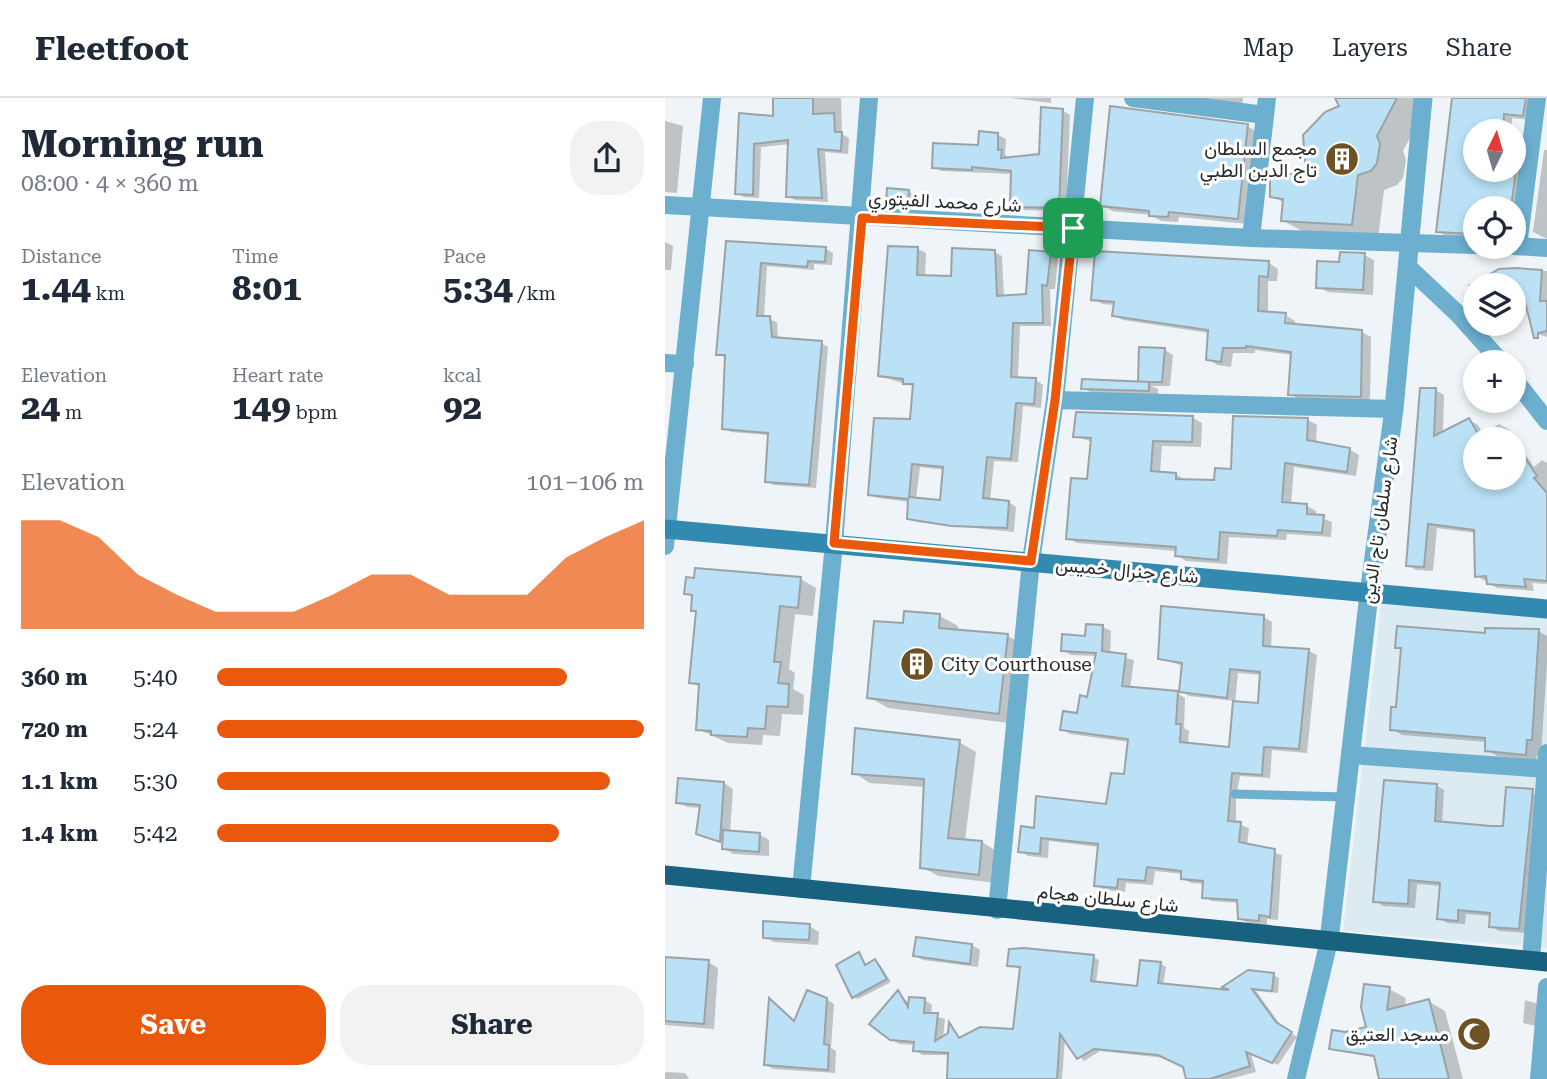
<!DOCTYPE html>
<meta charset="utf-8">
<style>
:root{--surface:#fff;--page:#f2f2f3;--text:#1f2937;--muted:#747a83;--line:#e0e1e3;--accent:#ea580c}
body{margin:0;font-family:"Roboto Serif",Vazirmatn,serif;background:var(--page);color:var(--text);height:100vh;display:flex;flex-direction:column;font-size:26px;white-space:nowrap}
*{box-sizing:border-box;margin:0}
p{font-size:23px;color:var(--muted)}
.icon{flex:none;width:38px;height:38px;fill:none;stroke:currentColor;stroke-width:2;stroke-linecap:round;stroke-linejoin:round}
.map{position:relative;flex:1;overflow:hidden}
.panel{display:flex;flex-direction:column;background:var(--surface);width:665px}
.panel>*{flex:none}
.needle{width:46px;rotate:5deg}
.buttons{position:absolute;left:798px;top:21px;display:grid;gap:14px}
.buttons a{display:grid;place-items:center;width:63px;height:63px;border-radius:50%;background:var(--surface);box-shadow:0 4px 10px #0003;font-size:35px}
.pin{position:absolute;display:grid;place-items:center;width:60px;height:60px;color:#fff;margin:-30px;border-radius:14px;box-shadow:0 4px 10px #0006}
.round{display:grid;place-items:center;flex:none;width:74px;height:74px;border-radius:28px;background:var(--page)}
.headline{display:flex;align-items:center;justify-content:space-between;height:119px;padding:0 21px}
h1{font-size:38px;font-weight:700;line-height:52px}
.figures{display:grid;grid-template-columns:repeat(3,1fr);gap:10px;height:119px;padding:7px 21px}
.figures div{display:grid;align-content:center}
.figures b{font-size:35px;font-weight:700}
.figures small{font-size:19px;font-weight:400}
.figures p{font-size:19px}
.chart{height:196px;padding:14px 21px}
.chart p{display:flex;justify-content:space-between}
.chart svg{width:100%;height:126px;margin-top:7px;fill:var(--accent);opacity:.7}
.button{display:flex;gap:14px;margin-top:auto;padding:14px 21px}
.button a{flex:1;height:80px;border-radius:28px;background:var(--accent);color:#fff;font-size:28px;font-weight:700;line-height:80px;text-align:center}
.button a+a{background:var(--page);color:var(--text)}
ul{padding:0 21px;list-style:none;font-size:23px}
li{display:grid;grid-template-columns:112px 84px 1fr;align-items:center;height:52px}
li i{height:18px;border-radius:9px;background:var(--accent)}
header{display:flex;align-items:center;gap:42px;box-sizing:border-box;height:98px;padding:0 35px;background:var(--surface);border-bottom:2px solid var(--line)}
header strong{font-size:33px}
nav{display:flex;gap:38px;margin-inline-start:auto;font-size:24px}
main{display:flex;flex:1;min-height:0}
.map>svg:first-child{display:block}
.built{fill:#dcebf2}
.shadow{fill:#0003;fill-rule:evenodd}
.building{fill:#bae1f5;stroke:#9ca2a5;stroke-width:2;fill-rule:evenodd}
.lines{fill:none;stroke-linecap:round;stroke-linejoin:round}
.service{stroke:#6cafcf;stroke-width:9}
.minor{stroke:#6cafcf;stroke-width:18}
.tertiary{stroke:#6cafcf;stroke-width:19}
.secondary{stroke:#328ab0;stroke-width:19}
.trunk{stroke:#186280;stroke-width:19}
.route-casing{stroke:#fff;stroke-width:14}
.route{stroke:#ea580c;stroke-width:9}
.labels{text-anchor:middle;stroke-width:6;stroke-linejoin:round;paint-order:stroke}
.poi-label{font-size:19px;fill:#282a2b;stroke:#fff;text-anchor:end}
.street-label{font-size:19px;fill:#282a2b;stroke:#fff}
</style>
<header>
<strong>Fleetfoot</strong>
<nav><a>Map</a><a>Layers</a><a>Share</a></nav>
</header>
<main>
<section class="panel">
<div class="headline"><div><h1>Morning run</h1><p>08:00 · 4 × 360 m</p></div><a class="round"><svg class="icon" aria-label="share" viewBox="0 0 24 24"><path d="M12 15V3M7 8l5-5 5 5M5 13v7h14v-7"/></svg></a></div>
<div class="figures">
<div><p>Distance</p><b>1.44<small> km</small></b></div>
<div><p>Time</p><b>8:01</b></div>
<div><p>Pace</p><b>5:34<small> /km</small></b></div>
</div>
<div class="figures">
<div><p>Elevation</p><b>24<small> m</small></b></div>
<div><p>Heart rate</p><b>149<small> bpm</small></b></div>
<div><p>kcal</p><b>92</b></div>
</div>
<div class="chart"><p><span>Elevation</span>101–106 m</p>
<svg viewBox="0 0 160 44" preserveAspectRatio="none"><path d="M0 44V6L10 6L20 12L30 25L40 32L50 38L60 38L70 38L80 32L90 25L100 25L110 32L120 32L130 32L140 19L150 12L160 6V44z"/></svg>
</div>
<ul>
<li><b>360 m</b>5:40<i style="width:82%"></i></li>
<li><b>720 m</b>5:24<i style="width:100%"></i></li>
<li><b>1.1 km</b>5:30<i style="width:92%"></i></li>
<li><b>1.4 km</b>5:42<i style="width:80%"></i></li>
</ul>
<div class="button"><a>Save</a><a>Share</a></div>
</section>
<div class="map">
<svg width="882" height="981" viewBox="0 0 882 981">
<rect width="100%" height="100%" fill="#eef4f7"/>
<polygon class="built" points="717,500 882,515 882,850 678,833"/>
<g class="shadow">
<polygon points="110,0 176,0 177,36 184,40 183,56 160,54 163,104 130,102 122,98 125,46 96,49 94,100 79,99 72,95 76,17 110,20"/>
<polygon points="345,0 386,0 386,5"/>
<polygon points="534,0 578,0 577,6"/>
<polygon points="672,0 753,0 763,6 738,53 741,62 738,80 732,87 719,92 713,141 644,137 617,122 619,105 607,98 643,79 676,9"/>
<polygon points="789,0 871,0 866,22 847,20 846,33 810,33 810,72 849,72 849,49 862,55 849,139 849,110 810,110 810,139 781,138 773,133"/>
<polygon points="398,13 405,17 401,113 355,112 347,108 347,76 276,73 269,69 315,49 333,37 341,41 340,56 344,61 376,58"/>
<polygon points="0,23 18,28 12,95 0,94"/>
<polygon points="582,28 593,34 583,126 514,119 513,124 496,123 486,117 447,113 437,107"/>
<polygon points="879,52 882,52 882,141 868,134"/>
<polygon points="244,94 248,96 247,111 223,107"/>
<polygon points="0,144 8,148 6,172 0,172"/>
<polygon points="63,144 161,151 168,155 167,167 149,166 149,172 102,168 99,220 112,224 113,241 156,245 163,249 151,390 109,387 102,383 105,337 66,334 59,330 61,260 53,256"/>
<path d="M 253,151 L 261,155 L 260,179 L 287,180 L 329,154 L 337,158 L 339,199 L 362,197 L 386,155 L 393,160 L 390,191 L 385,191 L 386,228 L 355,228 L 353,281 L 371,282 L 378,287 L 376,310 L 358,308 L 353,364 L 329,363 L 325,403 L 344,404 L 351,409 L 349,434 L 251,424 L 244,420 L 245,404 L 213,400 L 205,396 L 247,323 L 250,289 L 215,278 ZM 255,369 L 280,372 L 277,404 L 251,401 Z"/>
<polygon points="699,157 709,162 708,197 663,194 653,189 676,165"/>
<path d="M 604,165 L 613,171 L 612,183 L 603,183 L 603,216 L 620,217 L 630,223 L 630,228 L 697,234 L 706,239 L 705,303 L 634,301 L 625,296 L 628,257 L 590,252 L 590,255 L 568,255 L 566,269 L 552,267 L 543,261 L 544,235 L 458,222 L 449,217 L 450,207 L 438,206 L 428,201 ZM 619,219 L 622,219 L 621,234 Z"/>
<polygon points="838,171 882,173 882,239 869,235 861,200 849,208 849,187 811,186"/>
<polygon points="500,252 508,257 505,288 486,288 493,291 493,297 427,295 418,290 481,286"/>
<path d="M 770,292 L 779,297 L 778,335 L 804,322 L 813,327 L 818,336 L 834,326 L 843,331 L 869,369 L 877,362 L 882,365 L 882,486 L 867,485 L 869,493 L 832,490 L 812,478 L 811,435 L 772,430 L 768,473 L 751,472 L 742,467 ZM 810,341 L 849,341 L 849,380 L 810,380 Z"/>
<polygon points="528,320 537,325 536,349 497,348 495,375 511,376 520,382 551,384 568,373 570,320 643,322 652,327 651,345 684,351 694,357 691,378 629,369 626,407 642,408 651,413 651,418 667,424 666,439 622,436 621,442 564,439 562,466 521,463 512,457 512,453 412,445 403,440 424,383 427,344 410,338"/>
<polygon points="31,471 136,481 151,490 148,518 130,516 124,571 130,575 128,591 139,597 138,617 117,616 115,638 98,637 97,647 63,645 33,631 35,589 26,584 33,515 28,512 29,500 21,495 31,482"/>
<polygon points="275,518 293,528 293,533 343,538 361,548 352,626 223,610 204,599 240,527"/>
<path d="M 599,519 L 607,524 L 606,551 L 644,553 L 652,557 L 642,655 L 607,652 L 605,680 L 575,678 L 571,700 L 571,725 L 584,730 L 582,747 L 617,757 L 613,822 L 602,821 L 602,827 L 583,825 L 574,820 L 574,805 L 547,803 L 538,799 L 540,786 L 526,785 L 517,780 L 518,776 L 490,773 L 488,787 L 461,785 L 460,794 L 439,792 L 431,787 L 434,749 L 384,743 L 383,760 L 363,758 L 355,753 L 370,732 L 442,708 L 460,678 L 464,644 L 405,636 L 397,631 L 413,617 L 424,601 L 432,558 L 406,557 L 398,552 L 438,529 L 446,533 L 445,556 L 469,562 L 465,591 L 512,595 L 520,600 L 519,630 L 524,633 L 523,647 L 566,651 L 570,603 L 524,598 L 516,593 L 518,568 L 495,560 ZM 573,575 L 597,577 L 595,607 L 570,605 Z"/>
<polygon points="873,533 882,538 882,565 876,657 872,657 871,662 832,658 822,652 822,644 737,637 727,631 733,611 738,552 732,549"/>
<polygon points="294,644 311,654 300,743 317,744 333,754 331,785 273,778 257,769 260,689 205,685 189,675"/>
<polygon points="59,685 68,691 65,735 95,737 104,742 104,758 68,756 59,750 59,746 33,735 36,710 22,709 13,704"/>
<polygon points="772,688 779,692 777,726 839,730 867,695 875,699 862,835 834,833 826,828 827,818 801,816 800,826 782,825 774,820 776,788 752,786 750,810 718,808 710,803"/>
<polygon points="144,828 154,834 153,847 109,844 99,839"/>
<polygon points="307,847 315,852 313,869 258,862 250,858"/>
<polygon points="193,856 202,867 210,863 214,865 226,884 193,901 188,899"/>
<polygon points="428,859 434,862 431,885 473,890 495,865 501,869 498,887 570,894 608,877 614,880 613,895 591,893 617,929 632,939 613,967 586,956 591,974 564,981 523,981 519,969 500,960 435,953 419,963 400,941 397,981 283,981 284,957 257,957 250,952 250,947 234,946 226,941 233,895 245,906 260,902 267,907 266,917 280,921 278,940 285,936 285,927 296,941 350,933 357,871 344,867"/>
<polygon points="0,861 43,864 53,870 49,931 0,927"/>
<polygon points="724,891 741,900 740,909 763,903 780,913 798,981 738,981 704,934 708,959 666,950 704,934"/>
<polygon points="161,901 169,906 166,950 171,953 170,975 108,971 100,966 106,902 131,924"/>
<polygon points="860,902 873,906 871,928 858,925"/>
<polygon points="0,974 20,975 24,981 0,981"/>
</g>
<g class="building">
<polygon points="108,0 148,0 148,16 169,15 170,34 177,34 176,53 153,51 157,100 121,99 123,42 89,46 88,97 70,96 74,15 108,18"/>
<polygon points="670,0 732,0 712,38 715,46 712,65 706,73 693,77 687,127 616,123 618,101 605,99 605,75 641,77 638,37 660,14 674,8"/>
<polygon points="787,0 861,0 858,18 839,16 838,33 810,33 810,72 851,72 846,110 810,110 810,136 771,134"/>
<polygon points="445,8 583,26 573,121 504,114 503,119 484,118 484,113 435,108"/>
<polygon points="376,9 398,11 394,110 345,109 346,73 307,69 307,72 267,70 268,45 313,47 314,33 333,35 333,52 337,52 336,60 374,56"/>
<polygon points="222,90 244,92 243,109 221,108"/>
<polygon points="61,143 161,149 160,164 143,163 142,169 96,165 92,218 105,218 107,239 157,243 144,387 100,384 103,335 57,331 60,257 51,257"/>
<path d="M 223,148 L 253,149 L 252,177 L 286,178 L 287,150 L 330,152 L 332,198 L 361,196 L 364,152 L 386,154 L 382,188 L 377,187 L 378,225 L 348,225 L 346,279 L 371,280 L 369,306 L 351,305 L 346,361 L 322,359 L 318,400 L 344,403 L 342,430 L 286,428 L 242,421 L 243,401 L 203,397 L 209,320 L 245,321 L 248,286 L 238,286 L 238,281 L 213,278 ZM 247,366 L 278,369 L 275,402 L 244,399 Z"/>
<polygon points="430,153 604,163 603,179 594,178 593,213 621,215 620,225 697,232 696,299 623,297 626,254 581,248 581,250 558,250 556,264 541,262 543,232 447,218 449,204 426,202"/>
<polygon points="675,154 700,155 698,192 651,190 652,163 674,164"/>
<polygon points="850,170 877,172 875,203 882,203 882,233 873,235 873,240 869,240 859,200 849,199 849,187 806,187 834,171"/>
<polygon points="474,249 500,250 497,284 473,284"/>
<polygon points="417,281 484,284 484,293 416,291"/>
<polygon points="755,290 771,290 769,338 804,320 816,341 810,341 810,380 849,380 849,343 872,378 869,380 882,395 882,483 859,481 861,489 822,486 821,478 810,479 809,432 763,426 759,469 741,468"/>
<polygon points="411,314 528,318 527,344 488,343 486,373 511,375 511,381 549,382 550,370 566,371 568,318 643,320 642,342 685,350 682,374 620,365 617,404 642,406 642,416 659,417 657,435 613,432 612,438 555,434 553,462 510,458 511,449 401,441 406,380 422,381 426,340 408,339"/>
<polygon points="30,470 136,479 133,510 115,508 109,564 116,564 113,585 124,586 123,609 102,608 100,631 83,630 82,639 46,637 46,633 31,632 34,586 24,585 31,513 26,513 27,497 19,496 21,479 29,480"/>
<polygon points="496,508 599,517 598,548 644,551 634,651 599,649 597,677 567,675 563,723 576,724 574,744 610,751 605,819 594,817 594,823 573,821 572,802 537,800 538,783 516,781 516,773 482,769 480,783 453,781 452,790 429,788 433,746 376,740 375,756 353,754 356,728 369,730 371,698 441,706 446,675 459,676 463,641 395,632 398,613 412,615 415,597 422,599 431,555 396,553 397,536 420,538 421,526 438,527 437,553 461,556 457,588 513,593 511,626 516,626 515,644 564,649 568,603 593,605 595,574 565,571 562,600 514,594 517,565 493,561"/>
<polygon points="239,513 275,516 274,530 343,536 334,616 202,600 209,523 238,525"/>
<polygon points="732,528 820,535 820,530 874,531 867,642 862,642 861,657 820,653 820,640 725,632 726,609 731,609 736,550 730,550"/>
<polygon points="190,630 295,642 283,740 317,743 314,777 255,770 259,681 187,676"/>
<polygon points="13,680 59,684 55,744 31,736 35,707 11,705"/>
<polygon points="719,682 772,686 770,723 826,728 838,728 841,689 868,691 854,831 824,829 825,815 793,812 793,823 772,821 775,785 744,782 743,806 708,804"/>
<polygon points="58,732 95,735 94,754 57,751"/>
<polygon points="98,823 145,826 144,842 98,840"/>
<polygon points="251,839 307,846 305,866 248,858"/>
<polygon points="359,850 429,857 426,883 472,888 475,862 496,864 493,885 564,892 557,889 583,872 609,875 607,893 587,891 611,924 627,934 607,965 581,954 585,968 545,981 521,981 518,969 493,957 429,951 412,961 395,936 392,981 282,981 283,955 248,953 249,944 225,942 204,926 233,892 243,909 244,899 260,900 259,915 273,915 270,943 283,935 284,924 294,940 315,929 348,931 355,869 342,868 344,851"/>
<polygon points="194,854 200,867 210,861 222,881 187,900 171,867"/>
<polygon points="0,859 44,862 39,926 0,923"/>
<polygon points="699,886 725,889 722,912 764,901 784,981 714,981 709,958 664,951 667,932 680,934 701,929 696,909"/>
<polygon points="142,892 162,900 159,946 164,947 163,972 99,967 104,900 129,923"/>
</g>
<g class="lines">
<polyline class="service" points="570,696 680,699"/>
<g class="minor">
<polyline points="468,0 600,17"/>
<polyline points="0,107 586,140 810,147"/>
<polyline points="586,140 602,0"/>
<polyline points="849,148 882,150"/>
<polyline points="853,148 872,0"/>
<polyline points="742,168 793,216 836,264"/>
<polyline points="0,265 20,266"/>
<polyline points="849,281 882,323"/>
<polyline points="390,302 729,311"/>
<polyline points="0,448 47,0"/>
<polyline points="685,657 882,671"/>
<polyline points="136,791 169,445 204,0"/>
<polyline points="332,812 366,463 390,302 420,0"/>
<polyline points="866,862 882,655"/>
<polyline points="631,981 664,843"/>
<polyline points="874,981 882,889"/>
</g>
<polyline class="tertiary" points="664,843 704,496 729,311 758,0"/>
<polyline class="secondary" points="0,431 882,511"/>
<polyline class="trunk" points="0,777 882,864"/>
</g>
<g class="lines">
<g class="route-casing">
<polygon id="route" points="197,120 408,130 390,302 366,463 169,445"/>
</g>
<use href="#route" class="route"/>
</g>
<defs>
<g id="building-disc" transform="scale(1.75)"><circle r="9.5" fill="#6d5324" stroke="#fff"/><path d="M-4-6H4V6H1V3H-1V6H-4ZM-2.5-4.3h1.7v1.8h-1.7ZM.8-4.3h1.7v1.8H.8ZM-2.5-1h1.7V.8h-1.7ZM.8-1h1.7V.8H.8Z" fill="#fff"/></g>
<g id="mosque-disc" transform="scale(1.75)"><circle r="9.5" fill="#6d5324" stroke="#fff"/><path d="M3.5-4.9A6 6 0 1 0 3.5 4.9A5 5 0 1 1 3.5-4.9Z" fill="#fff"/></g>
</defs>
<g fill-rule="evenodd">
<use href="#building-disc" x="677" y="61"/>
<use href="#building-disc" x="252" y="566"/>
<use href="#mosque-disc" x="809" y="936"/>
</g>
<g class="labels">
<g class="poi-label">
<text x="652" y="57">مجمع السلطان<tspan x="652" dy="22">تاج الدين الطبي</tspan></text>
<text x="276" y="573" text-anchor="start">City Courthouse</text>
<text x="784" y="943">مسجد العتيق</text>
</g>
<g class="street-label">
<text transform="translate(280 103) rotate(3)" y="7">شارع محمد الفيتوري</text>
<text transform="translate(714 422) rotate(-82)" y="7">شارع سلطان تاج الدين</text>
<text transform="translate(462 472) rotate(5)" y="7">شارع جنرال خميس</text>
<text transform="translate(443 800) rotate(6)" y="7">شارع سلطان هجام</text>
</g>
</g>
</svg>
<div class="buttons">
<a><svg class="needle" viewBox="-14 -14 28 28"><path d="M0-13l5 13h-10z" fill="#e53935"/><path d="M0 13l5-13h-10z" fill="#747a83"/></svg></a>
<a><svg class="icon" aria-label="locate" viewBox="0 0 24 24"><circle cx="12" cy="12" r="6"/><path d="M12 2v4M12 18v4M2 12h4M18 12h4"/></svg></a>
<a><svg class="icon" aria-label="layers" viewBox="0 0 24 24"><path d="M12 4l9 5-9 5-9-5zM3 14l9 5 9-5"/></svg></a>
<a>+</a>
<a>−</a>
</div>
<div class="pin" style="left:408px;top:130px;background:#1e9e55"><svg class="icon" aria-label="arrive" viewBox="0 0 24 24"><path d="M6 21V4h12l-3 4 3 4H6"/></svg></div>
</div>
</main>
